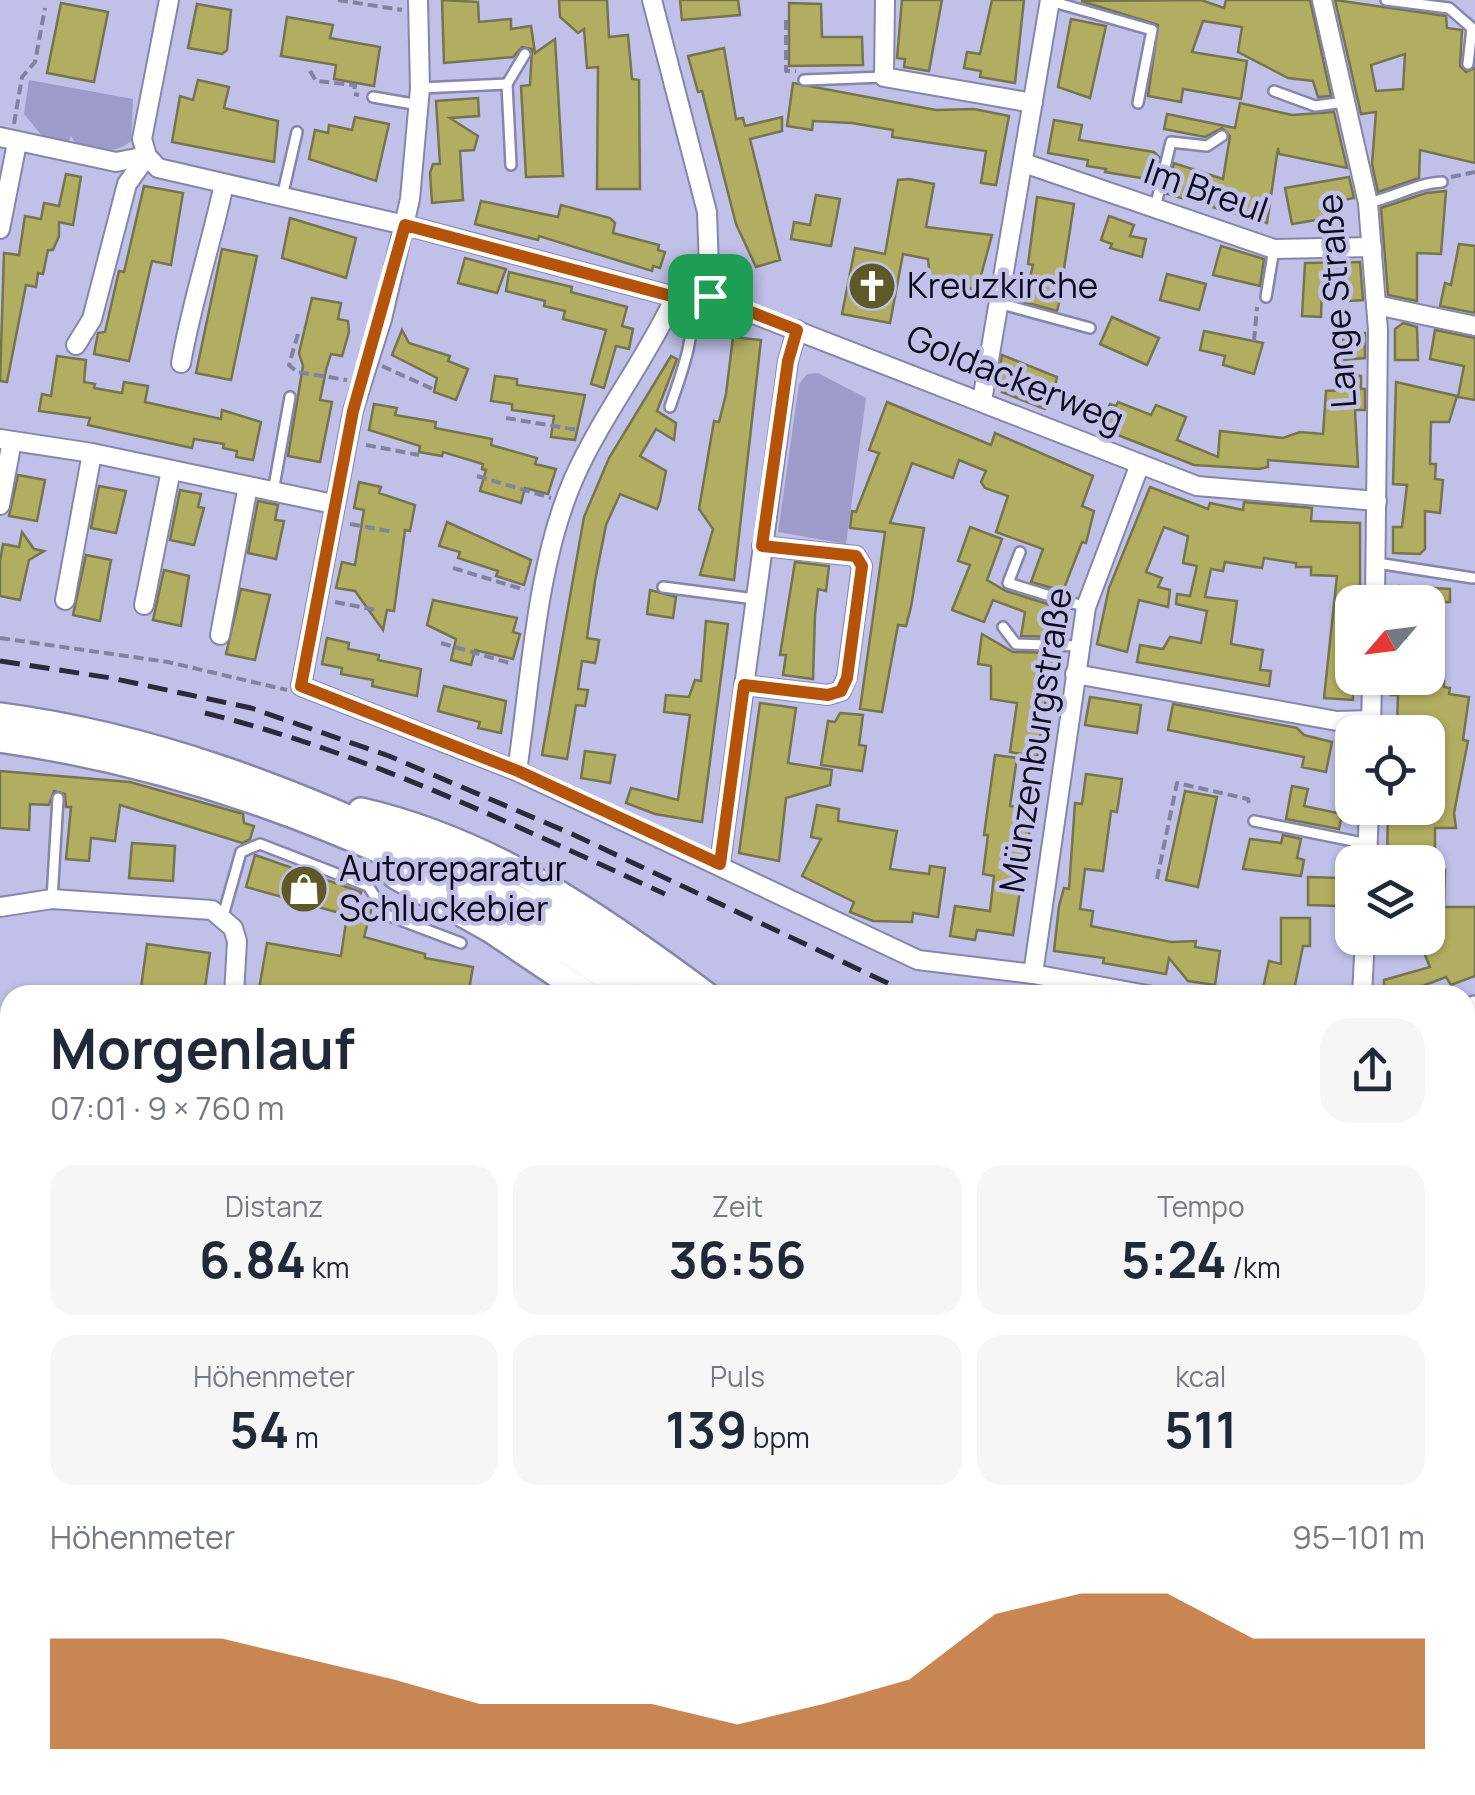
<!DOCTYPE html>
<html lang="de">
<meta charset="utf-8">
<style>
:root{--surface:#fff;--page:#f6f6f7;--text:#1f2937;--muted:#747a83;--accent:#b45309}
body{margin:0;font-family:Manrope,sans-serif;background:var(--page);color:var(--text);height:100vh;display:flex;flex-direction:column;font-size:38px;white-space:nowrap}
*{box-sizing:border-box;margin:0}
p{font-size:32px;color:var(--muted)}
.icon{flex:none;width:55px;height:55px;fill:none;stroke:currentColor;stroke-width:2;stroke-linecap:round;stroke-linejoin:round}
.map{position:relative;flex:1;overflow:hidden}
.sheet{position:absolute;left:0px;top:985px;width:1475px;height:810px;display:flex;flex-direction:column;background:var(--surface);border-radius:30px 30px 0 0;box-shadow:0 2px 8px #0004}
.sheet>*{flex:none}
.needle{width:65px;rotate:242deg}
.buttons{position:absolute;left:1335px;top:585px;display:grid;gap:20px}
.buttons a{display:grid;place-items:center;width:110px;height:110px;border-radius:20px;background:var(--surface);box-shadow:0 2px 8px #0004;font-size:50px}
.pin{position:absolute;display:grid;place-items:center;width:85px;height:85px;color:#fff;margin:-42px;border-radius:20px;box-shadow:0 5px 15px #0006}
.round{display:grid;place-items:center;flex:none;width:105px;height:105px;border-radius:30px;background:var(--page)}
.headline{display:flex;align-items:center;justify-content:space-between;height:170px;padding:0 50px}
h1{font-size:55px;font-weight:700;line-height:75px}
.stats{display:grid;grid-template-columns:repeat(3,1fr);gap:15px;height:170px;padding:10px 50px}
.stats div{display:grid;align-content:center;border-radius:25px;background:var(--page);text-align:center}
.stats b{font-size:50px;font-weight:700}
.stats small{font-size:28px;font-weight:400}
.stats p{font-size:28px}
.chart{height:280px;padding:20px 50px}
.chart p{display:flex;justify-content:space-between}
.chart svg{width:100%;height:180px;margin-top:10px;fill:var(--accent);opacity:.7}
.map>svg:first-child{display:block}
.green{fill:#9c9bc9}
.building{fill:#b2ae61;stroke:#76744d;stroke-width:2.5;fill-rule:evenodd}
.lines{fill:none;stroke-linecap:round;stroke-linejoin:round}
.lane-casing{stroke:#8685ab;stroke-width:14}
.street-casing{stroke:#8685ab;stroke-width:22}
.secondary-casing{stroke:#8685ab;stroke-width:30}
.path{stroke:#8281a0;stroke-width:4;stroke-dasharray:10 5;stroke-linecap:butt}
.lane{stroke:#fff;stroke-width:9}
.street{stroke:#fff;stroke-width:18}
.secondary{stroke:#fff;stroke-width:25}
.rail{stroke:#2b2a3c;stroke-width:5;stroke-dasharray:20 10;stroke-linecap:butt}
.route-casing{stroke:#fff;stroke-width:20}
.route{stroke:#b45309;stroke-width:12}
.labels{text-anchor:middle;stroke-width:9;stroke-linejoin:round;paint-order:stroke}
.street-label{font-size:35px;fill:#0c0b19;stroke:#c1c0e9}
.poi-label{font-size:35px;fill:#0c0b19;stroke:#c1c0e9;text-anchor:start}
</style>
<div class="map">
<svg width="1475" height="1795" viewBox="0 0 1475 1795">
<rect width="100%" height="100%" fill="#c1c0e9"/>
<g class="green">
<path d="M 29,80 L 133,99 L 131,141 C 114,155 98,150 77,146 L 71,136 L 68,142 L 43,137 L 24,114 Z"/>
<polygon points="818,373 866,398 846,544 778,532 799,384 807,374"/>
</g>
<g class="building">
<polygon points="442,0 478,2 479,22 511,19 511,29 531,26 535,53 555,39 563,176 526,177 521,86 530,85 532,49 522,47 513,57 444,63"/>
<polygon points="559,0 607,0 609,37 628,35 632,79 639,80 640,189 597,189 598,67 587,68 584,29 578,33 560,17"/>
<polygon points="680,0 738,0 740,15 682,20"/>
<polygon points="902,0 942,0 929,71 904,67 905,59 897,58"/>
<polygon points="992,0 1024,0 1015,83 980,77 981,71 964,68 967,52 980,54"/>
<polygon points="1201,0 1224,8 1226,0 1310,0 1331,96 1318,97 1313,81 1288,78 1238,52 1242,27 1203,21 1192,52 1247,61 1241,99 1183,89 1181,102 1148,96 1158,25 1081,1"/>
<path d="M 1335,0 L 1446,16 L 1447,28 L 1462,30 L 1460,66 L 1466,72 L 1475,68 L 1475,163 L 1420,150 L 1419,178 L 1378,192 L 1372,164 L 1376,112 L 1361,114 ZM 1405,54 L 1403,89 L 1376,91 L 1371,65 Z"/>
<polygon points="61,3 108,12 94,82 47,73"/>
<polygon points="789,3 821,4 822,37 862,37 863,65 789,66"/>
<polygon points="197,4 231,10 227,50 222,54 188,48"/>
<polygon points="287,17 333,25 330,38 380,47 374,86 334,79 336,65 281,56"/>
<polygon points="1071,19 1106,26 1090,98 1058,87"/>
<polygon points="724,48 736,119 743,118 745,126 782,117 782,131 750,139 780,260 756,267 736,224 702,91 698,92 688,56"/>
<polygon points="198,80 229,87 224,108 278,121 274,162 172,142 180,96 193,100"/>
<polygon points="793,83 936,110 974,109 1009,116 996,185 981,183 986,151 892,137 893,130 852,123 813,121 812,130 787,126"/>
<polygon points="478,98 479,116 450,118 478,136 474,150 460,151 463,200 432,203 430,173 433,164 440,164 436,101"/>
<polygon points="1240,103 1292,115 1334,112 1347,168 1279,154 1278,148 1267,223 1167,194 1174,163 1223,179 1230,136 1222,128 1205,137 1164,129 1167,114 1235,128"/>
<polygon points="355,117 389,124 376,181 309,159 315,130 328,133 329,125 352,130"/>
<polygon points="1054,120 1082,125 1079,140 1154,152 1159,157 1153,180 1105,172 1106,169 1087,166 1088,160 1048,153"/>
<polygon points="66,174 81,177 73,225 59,222 59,236 53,250 48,250 43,274 38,273 36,287 26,285 7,382 0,381 4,253 19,255 25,216 41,219 44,203 59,206"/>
<polygon points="1349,177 1354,198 1332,202 1334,217 1292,224 1285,188"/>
<polygon points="909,179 934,184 926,227 992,235 977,290 962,287 961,297 931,289 928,259 903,254 890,323 842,314 855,248 885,254 898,180"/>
<polygon points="144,186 183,193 171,265 152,261 129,361 94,354 98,333 105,332 119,271 124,272"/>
<polygon points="1446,191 1441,254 1417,253 1417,301 1388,295 1381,208 1426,193"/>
<polygon points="816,195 840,199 831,246 791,239 794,222 810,225"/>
<polygon points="1037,197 1074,204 1061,288 1056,287 1054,292 1061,295 1057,311 1024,302 1033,265 1028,264"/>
<polygon points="481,201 558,217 561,205 610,218 615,223 613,233 659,245 658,250 665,252 660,268 653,266 652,271 539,236 538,240 475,224"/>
<polygon points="1109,216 1134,225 1130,236 1146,239 1142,257 1110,248 1112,244 1101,240"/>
<polygon points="290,218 356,238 346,278 282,258"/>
<polygon points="1459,244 1475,246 1475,313 1440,306 1445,283 1451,285"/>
<polygon points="1221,246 1264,259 1260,286 1213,275"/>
<polygon points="222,249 257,256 231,380 196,373"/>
<polygon points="465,258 506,269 497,293 458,283"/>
<polygon points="1360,262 1363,300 1350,301 1349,287 1322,286 1321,317 1302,316 1305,263"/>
<polygon points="509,272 572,287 571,292 627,307 622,326 633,329 629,349 616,346 604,388 591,384 606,330 563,319 565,311 544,306 545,301 506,291"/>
<polygon points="1167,274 1206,284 1199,310 1160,300"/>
<polygon points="312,298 341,303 338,319 348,321 349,332 342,356 331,354 326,370 320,400 332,402 320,462 288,456 303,366 299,353"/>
<polygon points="1112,317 1159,338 1147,365 1100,344"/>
<polygon points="1403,323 1417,327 1418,360 1395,360 1395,329"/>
<polygon points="402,330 409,343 450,356 448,361 468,369 456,400 434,392 437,378 392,355"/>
<polygon points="1435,330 1475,338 1475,400 1458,397 1464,366 1430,359"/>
<polygon points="1204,331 1263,343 1254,374 1223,365 1225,356 1200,350"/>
<polygon points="1365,333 1365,358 1344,360 1343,334"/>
<polygon points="733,337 761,340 734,580 700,575 713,529 699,509 714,421 719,422 726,394"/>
<polygon points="1002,355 1057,377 1051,403 1045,409 1002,392 1005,383 998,380"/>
<polygon points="57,356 86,360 84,382 95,384 94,388 122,393 124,382 148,386 145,402 221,419 222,410 261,422 253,460 236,457 237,451 223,448 224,444 194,439 192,448 88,425 90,418 39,411 42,394 51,396"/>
<polygon points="671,356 677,359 657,411 676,423 674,440 656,429 640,456 666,471 660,501 657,509 620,494 606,525 595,581 587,638 599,640 597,654 595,663 582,661 578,689 588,690 585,706 576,705 567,759 542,755 584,517 609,458"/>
<polygon points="1345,373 1361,376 1361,389 1365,389 1365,410 1355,410 1358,467 1268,460 1268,467 1259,469 1194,465 1100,428 1110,404 1116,406 1118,402 1151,415 1156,405 1186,417 1177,440 1218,457 1220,431 1283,438 1300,432 1323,434 1326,391 1344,390"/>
<polygon points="495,376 517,379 517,385 585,395 575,440 551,437 554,416 512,410 512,404 491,401"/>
<polygon points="1396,382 1457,396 1449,422 1431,422 1430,464 1436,464 1435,479 1443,480 1440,513 1425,511 1425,549 1420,554 1393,553 1393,527 1402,527 1407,485 1393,484"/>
<polygon points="887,402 991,445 995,433 1093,476 1082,506 1094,511 1086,543 1082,542 1063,591 1031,582 1043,549 996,532 1008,496 985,488 981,482 986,471 959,460 953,478 912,463 890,523 924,528 911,607 906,626 898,625 882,712 860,709 885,532 850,528 852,511 856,512 879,453 869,450"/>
<polygon points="374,404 397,408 395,415 436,422 435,428 492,439 491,445 537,458 535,464 556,469 548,494 525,488 521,503 480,491 486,470 482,469 483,464 443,452 442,456 419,452 420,446 369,430"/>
<polygon points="18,475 45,480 37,521 9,516"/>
<polygon points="359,482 381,487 379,493 415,505 410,531 405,530 394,611 387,610 383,630 355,591 336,588 342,562 355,565 364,510 354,508"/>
<polygon points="99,486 126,491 116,533 91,528"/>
<polygon points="1150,487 1208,509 1210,503 1243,510 1244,502 1312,508 1311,521 1360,523 1360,602 1352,602 1353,700 1324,698 1337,576 1311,575 1311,567 1296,567 1296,563 1264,558 1262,568 1225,562 1223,571 1211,569 1205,597 1237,601 1231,644 1263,650 1260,670 1271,671 1269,686 1137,662 1140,645 1163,649 1170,637 1201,643 1207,611 1176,604 1177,594 1190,596 1197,566 1183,563 1188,536 1164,527 1146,572 1162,578 1158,587 1170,590 1168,607 1139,600 1127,652 1097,644 1109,588"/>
<polygon points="180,490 201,494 198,507 204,508 194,545 170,540"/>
<polygon points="258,501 278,505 275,520 284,521 276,559 248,553"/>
<polygon points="447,522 531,560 524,585 496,576 498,571 458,558 460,552 439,546"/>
<polygon points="970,527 1002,539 987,580 1006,591 1057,607 1056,637 1021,636 1025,612 993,600 984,622 952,610 970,565 958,561"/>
<polygon points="22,532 34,549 44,551 29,560 20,600 0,596 0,561 3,544 19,547"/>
<polygon points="86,555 111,560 100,621 73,615"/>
<polygon points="795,562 829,566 826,591 818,589 815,615 813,679 783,675 786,655 780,655"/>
<polygon points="164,570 189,576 181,626 153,620"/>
<polygon points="1399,586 1450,589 1450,602 1406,602 1399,600"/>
<polygon points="241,589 270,595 255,660 226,654"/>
<polygon points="650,590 676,597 673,618 647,614"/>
<polygon points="433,600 517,618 513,632 520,634 513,659 475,650 471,665 451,660 456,639 427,625"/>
<polygon points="706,621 728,624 702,822 655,814 626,803 631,788 678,800 690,715 664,712 666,695 689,697 695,680 701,681"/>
<polygon points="982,634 1013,652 1053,653 1037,757 1010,752 1017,703 991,699 991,666 978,664"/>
<polygon points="327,638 349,643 348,649 379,655 378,660 421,669 417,696 372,686 373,680 341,674 342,668 322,664"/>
<polygon points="1428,670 1444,673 1444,687 1450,688 1449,694 1469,697 1463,740 1468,741 1454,813 1456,828 1435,828 1435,862 1387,862 1388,808 1428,808 1428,732 1410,732 1411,726 1397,723 1398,695 1391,695 1391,678 1428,678"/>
<polygon points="444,686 506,701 501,733 478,728 480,722 438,711"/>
<polygon points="1090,697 1141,705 1137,733 1085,725"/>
<polygon points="760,703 796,708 788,763 832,770 830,785 786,798 779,861 739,853"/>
<polygon points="1173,704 1297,728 1304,735 1332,742 1326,772 1302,767 1304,757 1168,730"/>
<polygon points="840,713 863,715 859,745 866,746 862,771 821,765 828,721 835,722"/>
<polygon points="585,751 615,755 610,783 581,778"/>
<polygon points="995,755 1017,758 1010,806 1033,809 1013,935 977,930 975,940 950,936 955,906 990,911 994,876 983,874 988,835 984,835"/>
<polygon points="0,771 130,782 243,814 244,823 254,826 250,839 242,843 120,805 115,841 91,838 89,861 66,859 71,807 66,807 65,794 54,791 49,805 30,804 29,830 0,828"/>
<polygon points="1086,774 1122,779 1117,812 1111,811 1103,871 1085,869 1080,909 1093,911 1091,926 1171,942 1196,941 1195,947 1220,951 1215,985 1188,981 1169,958 1166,974 1103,963 1104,958 1054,951 1059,906 1064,888 1069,889 1075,803 1082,804"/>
<polygon points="1292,786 1308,789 1304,806 1342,814 1339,829 1286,819"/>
<polygon points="1185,791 1217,797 1198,887 1166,880"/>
<polygon points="817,805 839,809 838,821 897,831 890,869 929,874 930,866 945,868 938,917 913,913 912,922 873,921 850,912 854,902 802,876 821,839 811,837"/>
<polygon points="1283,835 1301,839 1297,858 1304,860 1301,876 1243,869 1250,839 1281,843"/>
<polygon points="132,843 175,846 173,881 129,878"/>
<polygon points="255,855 361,892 358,901 372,907 364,937 425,954 425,958 473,967 468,995 258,995 267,943 341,956 347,915 246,887"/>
<polygon points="1428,869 1445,870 1444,907 1475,907 1475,976 1451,985 1446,977 1412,990 1414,995 1384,995 1384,980 1430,967 1418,938 1428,938"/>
<polygon points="1308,877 1340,878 1339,906 1308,905"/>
<polygon points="1281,918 1310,918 1310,946 1303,946 1293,995 1263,988 1269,961 1281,964"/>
<polygon points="147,944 210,953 204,995 140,995"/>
</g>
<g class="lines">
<g class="lane-casing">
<g id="lane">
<polyline points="1386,0 1449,8 1472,28 1468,64"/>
<polyline points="1050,1 1152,30 1138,103"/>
<polyline points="804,80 884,77"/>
<polyline points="507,84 525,54"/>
<polyline points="421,88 507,84 511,165"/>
<polyline points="1274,91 1315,106 1345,102"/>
<polyline points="373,97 419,105"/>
<polyline points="282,197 297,132"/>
<path d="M 1368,203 C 1395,197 1417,183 1442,182"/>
<polyline points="1155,208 1171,142 1207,146 1222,136"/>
<polyline points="1266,297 1274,249"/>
<polyline points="998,303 1090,328"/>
<path d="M 670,407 C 682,372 696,336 692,298"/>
<polyline points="273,492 290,397"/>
<polyline points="1020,552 1008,583 1086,607"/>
<polyline points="1377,563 1473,578"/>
<polyline points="663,587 755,599"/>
<polyline points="1003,627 1016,644 1079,646"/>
<polyline points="1254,821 1368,844"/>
<polyline points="52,899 58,798"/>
<polyline points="223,916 241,852 260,844 368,886 387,915 461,943"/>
<polyline points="1465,1050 1475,1081"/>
<polyline points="0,1443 10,1444"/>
<polyline points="1465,1606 1475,1591"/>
<polyline points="0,1765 10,1765"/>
<polyline points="208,1785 260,1788 282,1795"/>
<polyline points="595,1785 649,1795"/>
<polyline points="358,1795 370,1785"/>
</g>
</g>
<g class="street-casing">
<g id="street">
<polyline points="169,0 142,139 147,156 158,168 405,225 675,297 710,297 1197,486 1377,501"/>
<polyline points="418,0 420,88 410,199 382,319 353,411 301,686 517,771 918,960 1033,974 1147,995"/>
<polyline points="652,0 707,212 710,297"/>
<polyline points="885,0 884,77 1033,103"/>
<polyline points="1322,0 1368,203 1378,330 1375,602"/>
<polyline points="0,137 116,162 147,156"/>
<polyline points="1024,163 1274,249 1372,247"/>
<polyline points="0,229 17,143"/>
<polyline points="1376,305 1475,326"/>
<polyline points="76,345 92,319 127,184 147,156"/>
<path d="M 181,363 C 192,301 211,245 224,184"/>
<polyline points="982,401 1050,0"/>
<polyline points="0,439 92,453 333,504"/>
<polyline points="0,505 12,441"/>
<polyline points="65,600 92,453"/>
<polyline points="144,605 171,470"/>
<polyline points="220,635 248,486"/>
<polyline points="1075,674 1337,721 1371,720"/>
<polyline points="744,685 828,695 841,691 847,677 862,566 856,556 762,546"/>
<polyline points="1371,732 1372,678"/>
<path d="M 517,771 C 531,678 536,564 574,478 C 602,415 646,360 675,297"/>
<polyline points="1367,862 1369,808"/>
<polyline points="720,864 788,361 797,330"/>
<polyline points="0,907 52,899 212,910 233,928 237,941 234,995"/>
<polyline points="1033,974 1086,607 1140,464"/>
<polyline points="1362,995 1365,938"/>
<polyline points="0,1152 10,1152"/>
<polyline points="0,1524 10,1524"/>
<polyline points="56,1795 58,1785"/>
<polyline points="889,1795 892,1785"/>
<polyline points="1213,1795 1215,1785"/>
</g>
</g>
<g class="secondary-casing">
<g id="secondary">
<path d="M 0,716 C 152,736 293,790 431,856 C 516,897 596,938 673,995"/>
<path d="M 0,739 C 217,770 455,864 630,995"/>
<path d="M 361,811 C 492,841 600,916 706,995"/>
<polyline points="396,876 490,929 588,995"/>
<polyline points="1465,1014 1475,1009"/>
<polyline points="1465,1611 1475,1617"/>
</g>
</g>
<g class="path">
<polyline points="338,0 402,10"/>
<polyline points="786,20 786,71 796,71"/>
<polyline points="310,71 316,81 355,85 354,94 359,95"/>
<polyline points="14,124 22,77 35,62 45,8"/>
<polyline points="1451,177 1475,172"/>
<polyline points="298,334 289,365 297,372 347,380"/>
<polyline points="1254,341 1257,307"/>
<polyline points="382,366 437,391"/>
<polyline points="506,418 578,430"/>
<polyline points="366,445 419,455"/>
<polyline points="477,476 551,498"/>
<polyline points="350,524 393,532"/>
<polyline points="453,568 525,590"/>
<polyline points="335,602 376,610"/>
<polyline points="0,638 168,662 287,690"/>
<polyline points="441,643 513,664"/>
<polyline points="1157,879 1177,783 1248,799 1250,807"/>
</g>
<use href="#lane" class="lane"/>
<use href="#street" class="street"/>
<use href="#secondary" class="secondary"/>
<g class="rail">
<polyline points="0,661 111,678 251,708 389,756 572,834 913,995"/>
<path d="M 205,713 C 364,752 516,826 665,894"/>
<polyline points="1465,1270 1475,1275"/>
<polyline points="1465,1292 1475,1298"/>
</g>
</g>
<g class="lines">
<g class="route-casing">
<polygon id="route" points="405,225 675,297 710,296 797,330 788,361 762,546 856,556 862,566 847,678 841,691 828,695 744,685 720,864 518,771 301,686 353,411"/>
</g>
<use href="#route" class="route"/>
</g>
<defs>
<g id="church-disc" transform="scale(2.5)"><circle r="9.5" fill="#5d5a27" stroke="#c1c0e9"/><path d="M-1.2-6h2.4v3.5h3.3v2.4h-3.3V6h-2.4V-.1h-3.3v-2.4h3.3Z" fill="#fff"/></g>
<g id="shop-disc" transform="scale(2.5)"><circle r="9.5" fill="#5d5a27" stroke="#c1c0e9"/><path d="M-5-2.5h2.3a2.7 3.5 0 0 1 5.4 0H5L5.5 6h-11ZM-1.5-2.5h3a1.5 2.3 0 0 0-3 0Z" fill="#fff"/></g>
</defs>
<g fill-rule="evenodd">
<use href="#church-disc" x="872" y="286"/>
<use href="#shop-disc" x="304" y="889"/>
</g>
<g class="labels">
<g class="street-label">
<text transform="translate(1206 191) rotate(19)" y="12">Im Breul</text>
<text transform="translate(1337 301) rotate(-94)" y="12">Lange Straße</text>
<text transform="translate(1015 379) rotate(22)" y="12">Goldackerweg</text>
<text transform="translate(1036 740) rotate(-81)" y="12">Münzenburgstraße</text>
</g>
<g class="poi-label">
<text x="907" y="298">Kreuzkirche</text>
<text x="339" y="881">Autoreparatur<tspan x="339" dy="40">Schluckebier</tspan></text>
</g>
</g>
</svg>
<div class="buttons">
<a><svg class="needle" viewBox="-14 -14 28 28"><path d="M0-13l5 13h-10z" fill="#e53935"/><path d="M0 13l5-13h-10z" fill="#747a83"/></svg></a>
<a><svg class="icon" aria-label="locate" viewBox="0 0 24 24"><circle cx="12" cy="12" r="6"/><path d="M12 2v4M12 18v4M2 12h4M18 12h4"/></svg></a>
<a><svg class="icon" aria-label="layers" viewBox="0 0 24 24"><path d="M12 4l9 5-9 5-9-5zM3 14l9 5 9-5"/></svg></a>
</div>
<div class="pin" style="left:710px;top:296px;background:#1e9e55"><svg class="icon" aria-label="arrive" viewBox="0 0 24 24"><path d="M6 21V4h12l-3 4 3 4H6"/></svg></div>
<section class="sheet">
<div class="headline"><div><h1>Morgenlauf</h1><p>07:01 · 9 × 760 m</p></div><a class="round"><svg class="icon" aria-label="share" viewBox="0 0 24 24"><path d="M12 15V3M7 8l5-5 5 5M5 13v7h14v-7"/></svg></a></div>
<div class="stats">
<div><p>Distanz</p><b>6.84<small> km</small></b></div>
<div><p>Zeit</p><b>36:56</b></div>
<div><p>Tempo</p><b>5:24<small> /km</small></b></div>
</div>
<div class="stats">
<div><p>Höhenmeter</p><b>54<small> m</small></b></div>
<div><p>Puls</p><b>139<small> bpm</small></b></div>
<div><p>kcal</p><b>511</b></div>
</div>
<div class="chart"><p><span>Höhenmeter</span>95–101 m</p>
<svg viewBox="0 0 160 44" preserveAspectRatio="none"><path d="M0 44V17L10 17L20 17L30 22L40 27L50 33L60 33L70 33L80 38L90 33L100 27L110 11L120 6L130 6L140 17L150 17L160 17V44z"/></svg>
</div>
</section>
</div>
